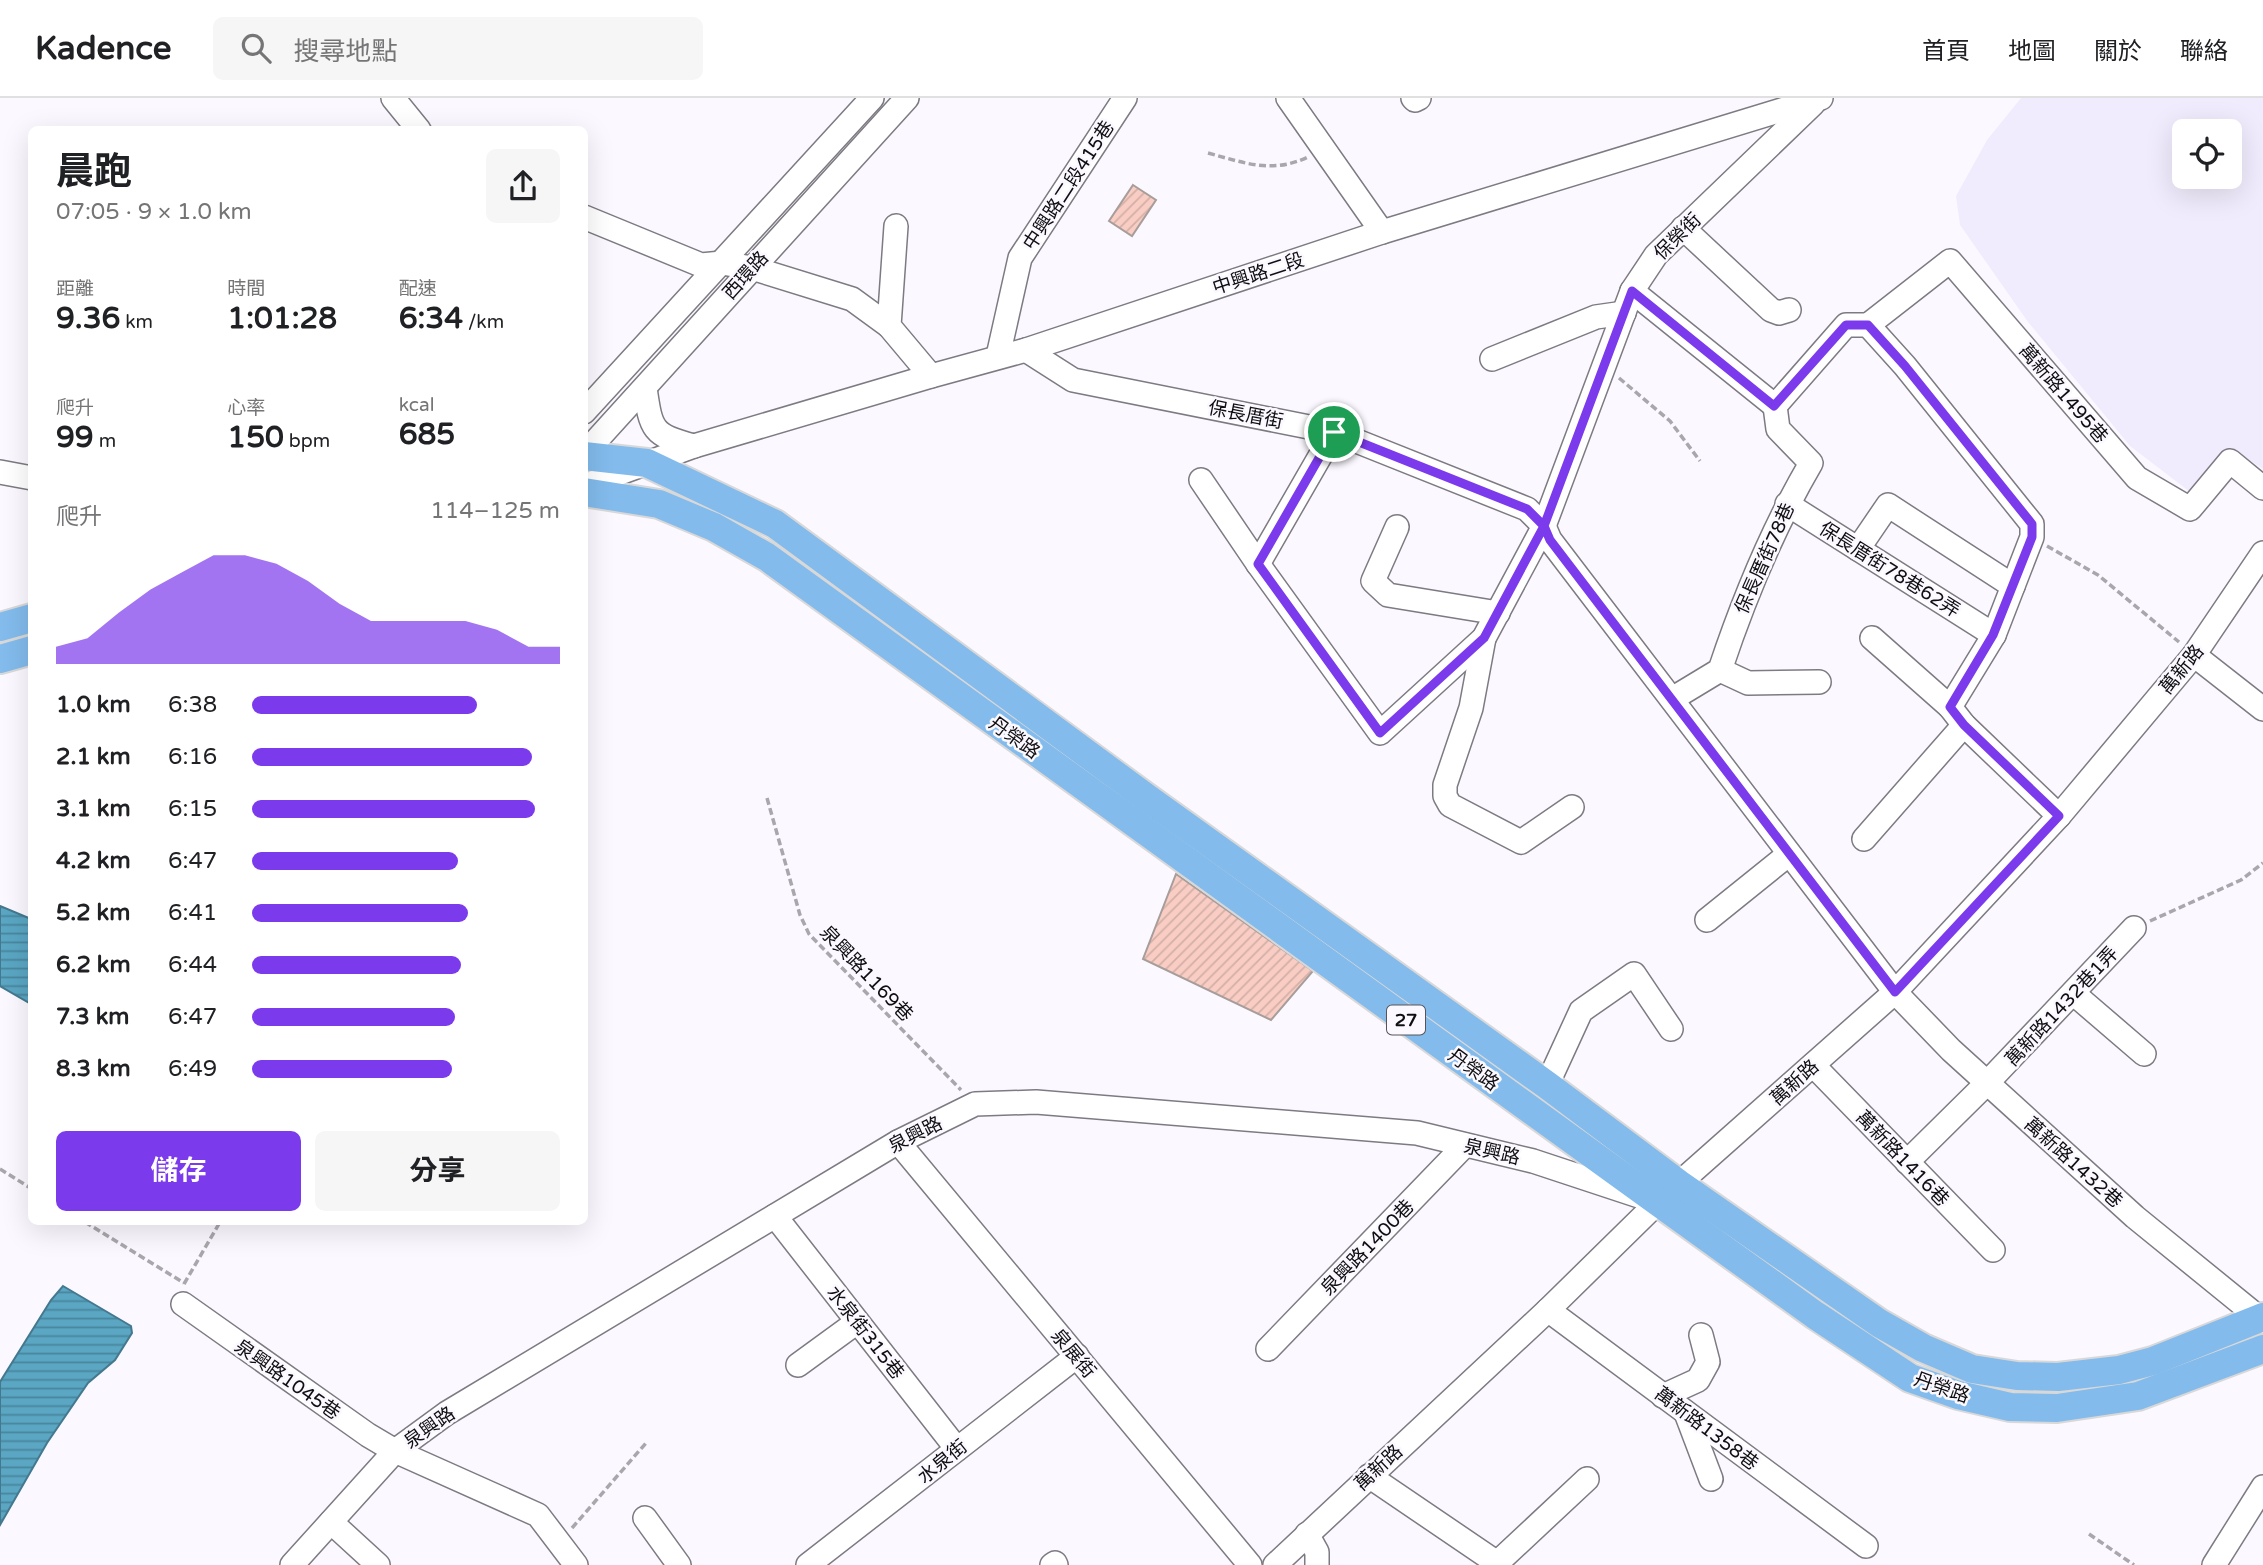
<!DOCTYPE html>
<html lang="zh-TW">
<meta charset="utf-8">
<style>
:root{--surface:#fff;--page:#f6f6f6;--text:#202124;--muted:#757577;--line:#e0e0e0;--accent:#7c3aed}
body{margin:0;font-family:"Varela Round","Noto Sans TC",sans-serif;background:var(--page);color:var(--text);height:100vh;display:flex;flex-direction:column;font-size:26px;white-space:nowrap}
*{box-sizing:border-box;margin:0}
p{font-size:23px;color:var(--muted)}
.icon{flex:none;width:38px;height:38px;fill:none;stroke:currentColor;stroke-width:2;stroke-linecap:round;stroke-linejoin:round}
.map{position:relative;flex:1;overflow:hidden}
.sheet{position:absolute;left:28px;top:28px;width:560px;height:1099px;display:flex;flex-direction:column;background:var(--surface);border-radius:10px;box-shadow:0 7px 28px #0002}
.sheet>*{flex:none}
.buttons{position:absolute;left:2172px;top:21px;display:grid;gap:14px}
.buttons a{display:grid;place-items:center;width:70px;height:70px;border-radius:10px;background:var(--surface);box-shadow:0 7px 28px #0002;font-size:35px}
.pin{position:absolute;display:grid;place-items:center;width:60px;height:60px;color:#fff;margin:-30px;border:4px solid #fff;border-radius:50%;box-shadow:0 2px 7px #0007}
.round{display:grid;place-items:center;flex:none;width:74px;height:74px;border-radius:10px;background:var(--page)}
.overview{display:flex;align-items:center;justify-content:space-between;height:119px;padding:0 28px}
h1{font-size:38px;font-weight:700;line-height:52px}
.stats{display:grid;grid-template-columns:repeat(3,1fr);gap:10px;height:119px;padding:7px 28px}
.stats div{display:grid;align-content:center}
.stats b{font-size:30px;font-weight:700}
.stats small{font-size:19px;font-weight:400}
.stats p{font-size:19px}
.chart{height:196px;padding:14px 28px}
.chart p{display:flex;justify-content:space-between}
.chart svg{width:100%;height:126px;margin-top:7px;fill:var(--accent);opacity:.7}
.primary-button{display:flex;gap:14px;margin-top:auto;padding:14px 28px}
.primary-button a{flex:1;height:80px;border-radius:10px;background:var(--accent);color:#fff;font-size:28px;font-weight:700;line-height:80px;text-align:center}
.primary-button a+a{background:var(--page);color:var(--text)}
ul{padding:0 28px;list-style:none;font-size:23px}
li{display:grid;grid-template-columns:112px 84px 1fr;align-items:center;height:52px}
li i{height:18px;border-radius:9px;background:var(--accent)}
header{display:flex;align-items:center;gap:42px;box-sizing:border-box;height:98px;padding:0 35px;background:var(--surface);border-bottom:2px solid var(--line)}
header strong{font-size:33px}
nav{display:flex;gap:38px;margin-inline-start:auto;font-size:24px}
.search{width:490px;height:63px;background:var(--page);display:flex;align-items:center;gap:18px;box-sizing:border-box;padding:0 24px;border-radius:10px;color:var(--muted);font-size:26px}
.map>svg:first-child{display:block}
.built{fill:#f1ecfd;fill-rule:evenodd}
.water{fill:url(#water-rules);stroke:#44788e;stroke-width:2}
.building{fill:url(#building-hatch);stroke:#a79d9b;stroke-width:2}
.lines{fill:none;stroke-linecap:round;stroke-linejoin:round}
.minor-casing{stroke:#7d7a82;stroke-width:26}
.major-casing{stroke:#d9d8d9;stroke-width:32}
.path{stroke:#a9a7ac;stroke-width:3.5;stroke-dasharray:7 3.5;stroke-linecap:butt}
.minor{stroke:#fff;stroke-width:23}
.major{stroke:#82bbec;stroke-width:28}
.route-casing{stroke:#fff;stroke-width:14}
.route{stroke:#7c3aed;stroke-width:9}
.labels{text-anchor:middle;stroke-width:5;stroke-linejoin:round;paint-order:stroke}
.shield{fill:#fbf9ff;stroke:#565458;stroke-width:2}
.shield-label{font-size:18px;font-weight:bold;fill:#0f0e11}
.street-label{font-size:19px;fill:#0f0e11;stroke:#fbf9ff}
</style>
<header>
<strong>Kadence</strong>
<div class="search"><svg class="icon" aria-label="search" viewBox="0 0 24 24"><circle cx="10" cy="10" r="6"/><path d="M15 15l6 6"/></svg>搜尋地點</div>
<nav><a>首頁</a><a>地圖</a><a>關於</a><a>聯絡</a></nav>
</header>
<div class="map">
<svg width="2263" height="1467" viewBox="0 0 2263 1467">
<defs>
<pattern id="water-rules" width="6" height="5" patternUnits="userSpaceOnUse" patternTransform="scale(1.75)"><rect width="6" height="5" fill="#5aa6c3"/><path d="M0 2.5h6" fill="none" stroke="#49869d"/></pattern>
<pattern id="building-hatch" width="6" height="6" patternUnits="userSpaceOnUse" patternTransform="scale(1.75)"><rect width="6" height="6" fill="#f9cdc3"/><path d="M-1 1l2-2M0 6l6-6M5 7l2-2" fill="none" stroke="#d4afa6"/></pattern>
</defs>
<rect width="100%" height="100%" fill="#fbf9ff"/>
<path class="built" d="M 2021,0 L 2263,0 L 2263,371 L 2231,350 L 2194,397 L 2130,348 L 2028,224 L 1960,127 L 1956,98 L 1987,42 ZM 2184,33 L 2230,33 L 2230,79 L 2184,79 Z"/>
<g class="water">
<polygon points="0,808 31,821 31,906 0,888"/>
<polygon points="63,1188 131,1228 132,1235 115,1262 88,1285 47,1345 0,1427 0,1284 51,1202"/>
</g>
<g class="building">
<polygon points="1133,87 1156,102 1132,138 1109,123"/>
<polygon points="1176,776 1313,873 1271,922 1143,861"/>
</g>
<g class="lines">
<g class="minor-casing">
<g id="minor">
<polyline points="393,0 419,32"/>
<polyline points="1288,0 1382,134"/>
<polyline points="1413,0 1415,2 1419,0"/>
<polyline points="584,119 701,167 722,165 752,170 852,201 889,228"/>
<polyline points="896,128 889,228 931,278"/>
<polyline points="1683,130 1771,212 1779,215 1789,212"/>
<polyline points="1632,193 1775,308"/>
<polyline points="1868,227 1950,163 2137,380 2190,411 2230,363 2263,390"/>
<polyline points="1026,252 1073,282 1334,334 1527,411 1544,428 1550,442 1895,894 1951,952 2135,1119 2263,1223"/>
<polyline points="998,258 1020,160 1125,0"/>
<polyline points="1492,261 1596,219 1624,215"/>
<path d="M 645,290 C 651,332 652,337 694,348"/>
<polyline points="1775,308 1846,227 1868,227 1905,268 2032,426 2032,439 1994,537 1950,609"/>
<polyline points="584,314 872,0"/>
<polyline points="584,356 907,0"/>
<polyline points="0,374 32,380"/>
<polyline points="1201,382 1258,466 1380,635 1484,540 1544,428 1632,193 1656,157 1813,6"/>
<polyline points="584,388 694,348 931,278 1026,252 1382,134 1821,0"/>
<polyline points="1787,406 1994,537"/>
<polyline points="1397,429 1373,483 1388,497 1498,515"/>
<polyline points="1858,451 1888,407 2013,488"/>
<polyline points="1258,466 1334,334"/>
<polyline points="1484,540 1471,610 1445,687 1445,698 1450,707 1521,744 1572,709"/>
<polyline points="1872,540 1950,609 1964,627 2059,718"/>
<polyline points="2194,557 2263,611"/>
<polyline points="1720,572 1748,585 1819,584"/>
<path d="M 1672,601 L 1720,572 C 1744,500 1773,430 1811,365 L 1778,331 L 1775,308"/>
<polyline points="1864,741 1964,627"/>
<polyline points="1707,822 1789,756"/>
<polyline points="2073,895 2144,956"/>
<polyline points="1813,967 1993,1152"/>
<polyline points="1547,987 1581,913 1634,876 1671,931"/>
<polyline points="898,1044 1250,1467"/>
<polyline points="1907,1064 1987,985 2134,830"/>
<polyline points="775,1118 957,1351"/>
<polyline points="183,1206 368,1337 395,1353 538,1417 576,1467"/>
<polyline points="1548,1212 1866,1448"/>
<polyline points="1268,1251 1465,1047"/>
<polyline points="798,1267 857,1224"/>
<polyline points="1663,1298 1698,1282 1708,1264 1701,1237"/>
<polyline points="1686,1315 1711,1381"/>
<polyline points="1369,1378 1500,1467"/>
<polyline points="645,1420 679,1467"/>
<polyline points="331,1424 378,1467"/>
<polyline points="1307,1436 1317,1454 1317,1467"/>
<polyline points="292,1467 395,1353 447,1315 898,1044 975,1006 1036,1004 1417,1035 1533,1063 1642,1099"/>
<polyline points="808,1467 1077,1258"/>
<polyline points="1052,1467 1055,1465 1056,1467"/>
<polyline points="1275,1467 1548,1212 1658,1104 1895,894 2059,718 2194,557 2263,455"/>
<polyline points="1495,1467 1587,1381"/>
<polyline points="2214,1467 2263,1389"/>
</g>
</g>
<g class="major-casing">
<g id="major">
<polyline points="584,358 647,365 775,426 1147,700 1547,987 1679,1086 1879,1225 1923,1250 1972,1271 2017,1278 2058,1279 2119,1272 2153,1263 2263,1219"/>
<polyline points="584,394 659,406 714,429 767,459 1658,1104 1815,1217 1910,1280 1958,1297 2010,1309 2057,1310 2138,1298 2263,1251"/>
<polyline points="0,529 32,520"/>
<polyline points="0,561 32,552"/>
</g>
</g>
<g class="path">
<path d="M 1208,55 C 1245,65 1272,76 1308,59"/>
<polyline points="1619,280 1670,323 1700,363"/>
<polyline points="2047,448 2098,477 2179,544"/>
<polyline points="767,700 800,817 809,836 961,992"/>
<polyline points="2150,823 2241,782 2263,765"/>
<polyline points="0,1071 32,1091"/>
<polyline points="85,1124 184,1185"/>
<polyline points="184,1186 220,1124"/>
<polyline points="572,1430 646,1345"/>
<polyline points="2089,1436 2134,1467"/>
</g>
<use href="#minor" class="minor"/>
<use href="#major" class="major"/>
</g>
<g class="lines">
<g class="route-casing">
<polyline id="route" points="1334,334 1527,411 1544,428 1550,442 1895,894 2059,718 1964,627 1950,609 1993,537 2032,439 2032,426 1905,268 1868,227 1846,227 1774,308 1632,193 1544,428 1484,540 1380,635 1258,466 1334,334"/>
</g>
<use href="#route" class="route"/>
</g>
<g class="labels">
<rect class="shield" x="1387" y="907.5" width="38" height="29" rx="5"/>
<g class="shield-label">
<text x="1406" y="928">27</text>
</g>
<g class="street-label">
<text transform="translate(1068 87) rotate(-57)" y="7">中興路二段415巷</text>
<text transform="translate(1677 138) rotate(-45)" y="7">保榮街</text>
<text transform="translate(1258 175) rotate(-18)" y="7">中興路二段</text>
<text transform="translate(745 177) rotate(-48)" y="7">西環路</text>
<text transform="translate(2064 295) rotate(49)" y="7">萬新路1495巷</text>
<text transform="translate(1246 316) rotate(11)" y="7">保長厝街</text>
<text transform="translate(1764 460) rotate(-66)" y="7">保長厝街78巷</text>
<text transform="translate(1890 471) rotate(32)" y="7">保長厝街78巷62弄</text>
<text transform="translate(2181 571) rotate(-51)" y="7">萬新路</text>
<text transform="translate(1015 639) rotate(36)" y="7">丹榮路</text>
<text transform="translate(867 875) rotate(46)" y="7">泉興路1169巷</text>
<text transform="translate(2061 908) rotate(-47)" y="7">萬新路1432巷1弄</text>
<text transform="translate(1474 971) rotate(36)" y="7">丹榮路</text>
<text transform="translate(1794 984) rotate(-42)" y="7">萬新路</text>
<text transform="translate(915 1036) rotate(-27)" y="7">泉興路</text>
<text transform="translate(1492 1053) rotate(13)" y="7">泉興路</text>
<text transform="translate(1903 1060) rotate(46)" y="7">萬新路1416巷</text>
<text transform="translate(2074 1064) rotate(42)" y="7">萬新路1432巷</text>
<text transform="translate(1367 1149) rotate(-46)" y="7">泉興路1400巷</text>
<text transform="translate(866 1234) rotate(52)" y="7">水泉街315巷</text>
<text transform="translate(1074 1255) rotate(50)" y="7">泉展街</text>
<text transform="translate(288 1281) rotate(35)" y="7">泉興路1045巷</text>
<text transform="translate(1942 1289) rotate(19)" y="7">丹榮路</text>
<text transform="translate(429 1329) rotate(-35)" y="7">泉興路</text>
<text transform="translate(1707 1330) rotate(37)" y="7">萬新路1358巷</text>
<text transform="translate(942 1363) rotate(-39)" y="7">水泉街</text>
<text transform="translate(1378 1369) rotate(-43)" y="7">萬新路</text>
</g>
</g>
</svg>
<div class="buttons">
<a><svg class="icon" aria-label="locate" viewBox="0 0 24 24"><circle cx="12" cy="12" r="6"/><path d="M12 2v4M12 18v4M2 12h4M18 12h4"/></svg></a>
</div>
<div class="pin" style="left:1334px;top:334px;background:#1e9e55"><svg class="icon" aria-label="arrive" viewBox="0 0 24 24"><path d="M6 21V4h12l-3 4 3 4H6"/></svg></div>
<section class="sheet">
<div class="overview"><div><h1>晨跑</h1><p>07:05 · 9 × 1.0 km</p></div><a class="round"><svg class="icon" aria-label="share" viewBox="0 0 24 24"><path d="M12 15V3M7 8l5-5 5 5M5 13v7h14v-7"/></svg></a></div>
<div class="stats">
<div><p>距離</p><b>9.36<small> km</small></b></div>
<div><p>時間</p><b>1:01:28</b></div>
<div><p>配速</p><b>6:34<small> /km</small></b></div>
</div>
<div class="stats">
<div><p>爬升</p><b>99<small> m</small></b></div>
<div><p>心率</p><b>150<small> bpm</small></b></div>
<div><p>kcal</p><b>685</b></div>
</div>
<div class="chart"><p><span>爬升</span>114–125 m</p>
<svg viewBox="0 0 160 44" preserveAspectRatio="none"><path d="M0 44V38L10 35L20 26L30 18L40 12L50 6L60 6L70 9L80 15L90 23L100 29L110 29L120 29L130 29L140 32L150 38L160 38V44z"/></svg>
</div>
<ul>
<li><b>1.0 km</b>6:38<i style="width:73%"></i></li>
<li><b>2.1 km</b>6:16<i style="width:91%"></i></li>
<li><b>3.1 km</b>6:15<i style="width:92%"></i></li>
<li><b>4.2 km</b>6:47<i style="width:67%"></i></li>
<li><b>5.2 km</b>6:41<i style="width:70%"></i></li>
<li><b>6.2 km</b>6:44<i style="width:68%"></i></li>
<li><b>7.3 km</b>6:47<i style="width:66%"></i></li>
<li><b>8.3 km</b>6:49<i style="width:65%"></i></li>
</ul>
<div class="primary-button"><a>儲存</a><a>分享</a></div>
</section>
</div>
